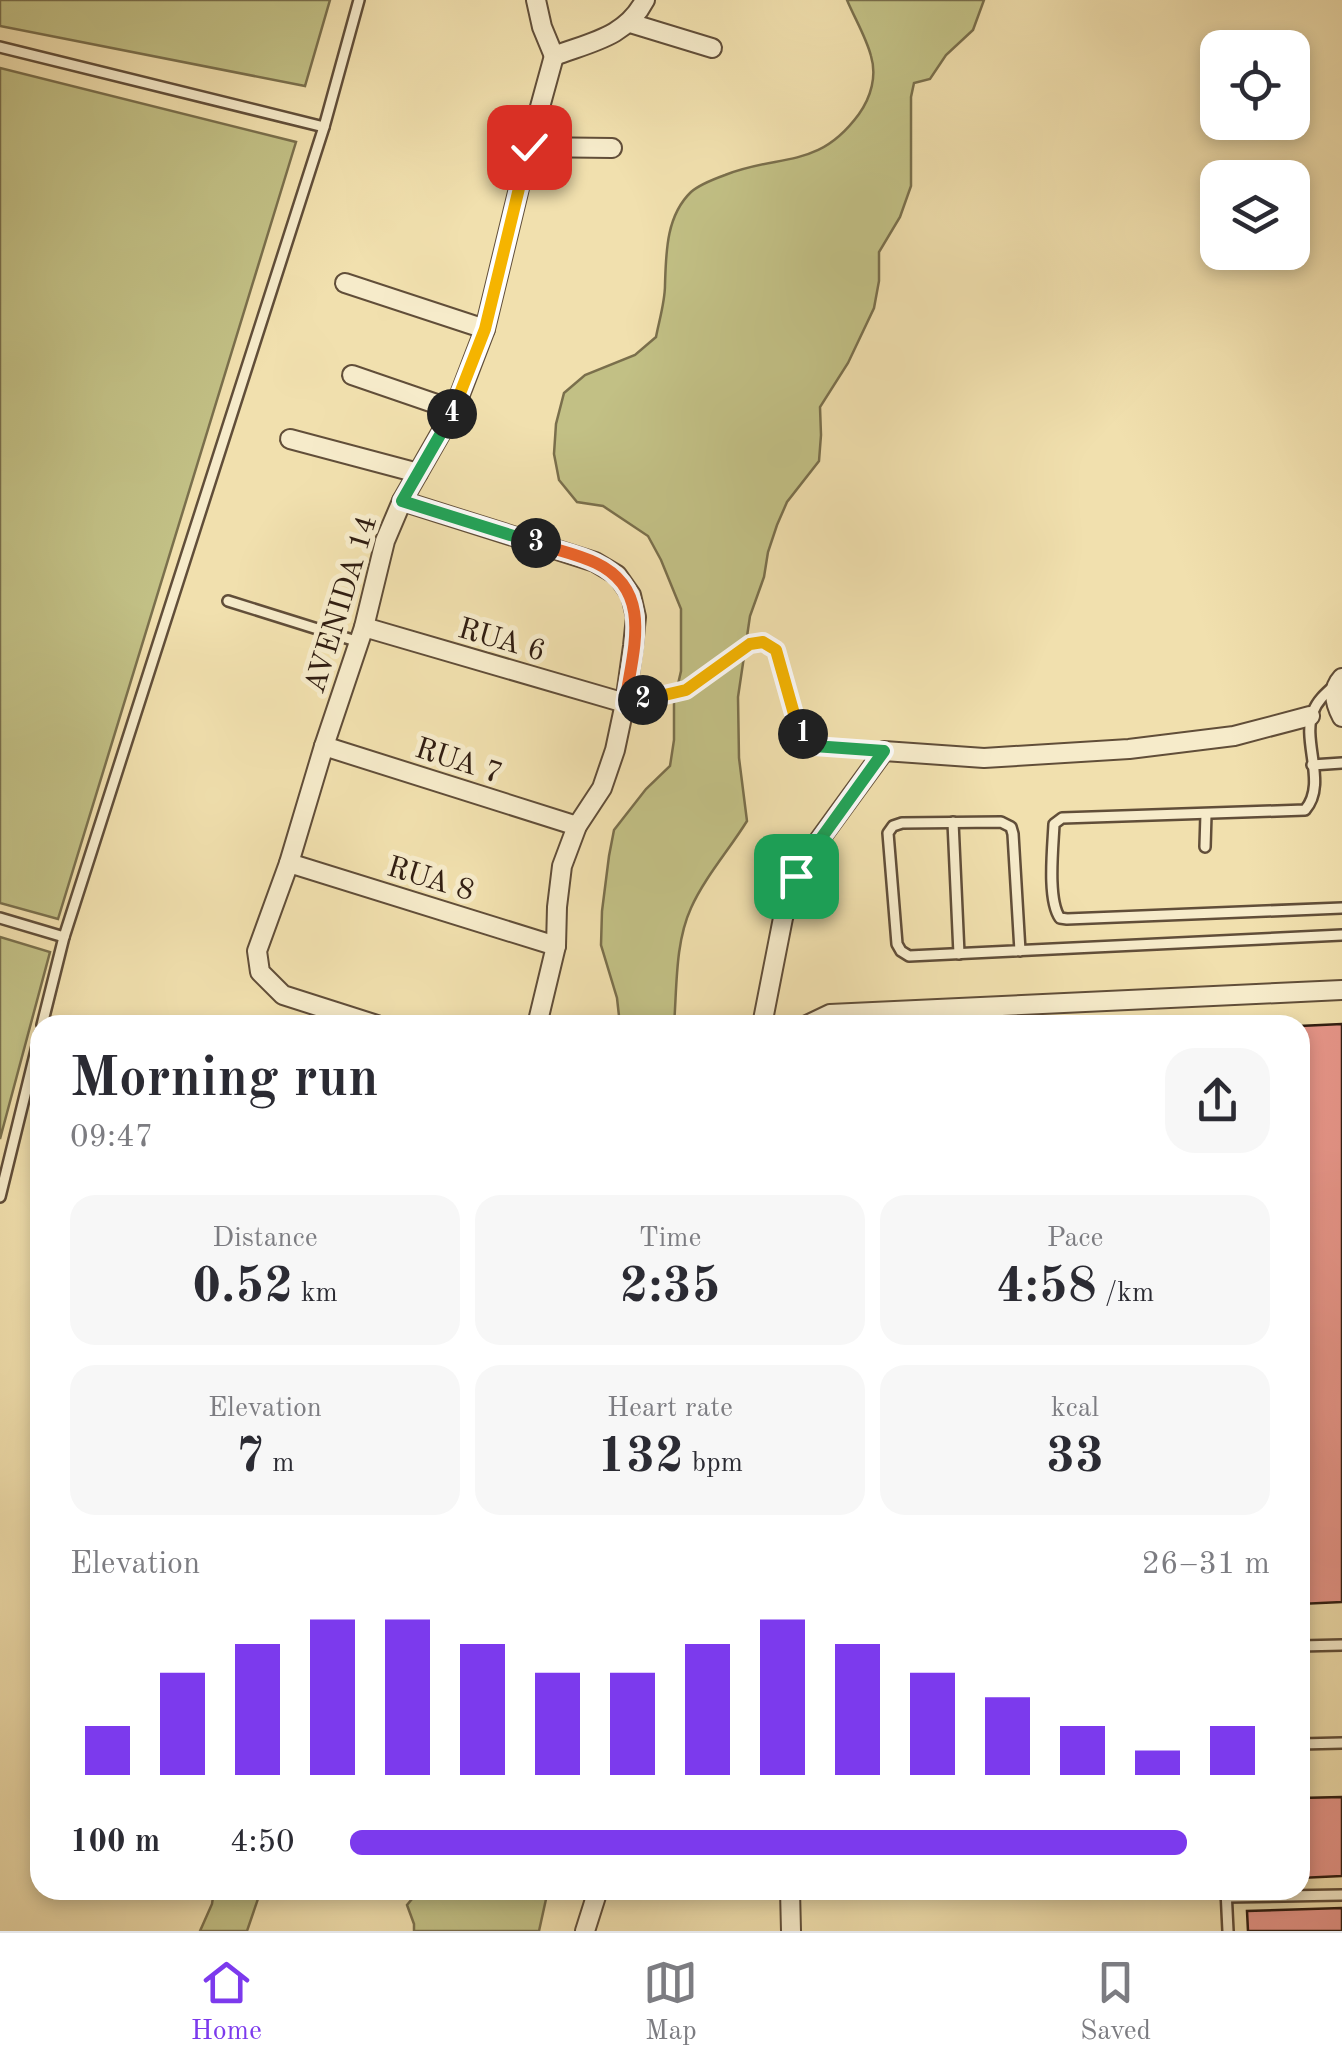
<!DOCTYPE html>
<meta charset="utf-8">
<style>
:root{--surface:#fff;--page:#f7f7f7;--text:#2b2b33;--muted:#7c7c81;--line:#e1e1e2;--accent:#7c3aed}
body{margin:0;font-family:"Old Standard TT",serif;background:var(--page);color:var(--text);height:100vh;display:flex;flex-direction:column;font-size:38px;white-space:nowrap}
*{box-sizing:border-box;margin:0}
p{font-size:32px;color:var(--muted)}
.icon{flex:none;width:55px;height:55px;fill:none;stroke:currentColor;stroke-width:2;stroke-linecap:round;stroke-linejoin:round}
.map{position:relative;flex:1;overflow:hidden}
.sheet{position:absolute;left:30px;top:1015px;width:1280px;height:885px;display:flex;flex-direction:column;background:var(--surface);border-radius:30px;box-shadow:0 5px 15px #0003}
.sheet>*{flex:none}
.tools{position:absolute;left:1200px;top:30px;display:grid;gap:20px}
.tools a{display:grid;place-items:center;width:110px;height:110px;border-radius:20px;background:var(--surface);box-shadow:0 5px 15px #0003;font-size:50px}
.pin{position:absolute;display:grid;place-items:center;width:85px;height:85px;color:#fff;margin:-42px;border-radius:20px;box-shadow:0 5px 15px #0006}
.km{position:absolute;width:50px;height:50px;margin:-25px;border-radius:50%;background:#222;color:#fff;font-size:28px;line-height:50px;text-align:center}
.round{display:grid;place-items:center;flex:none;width:105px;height:105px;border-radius:30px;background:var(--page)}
.headline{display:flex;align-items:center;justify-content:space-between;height:170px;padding:0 40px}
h1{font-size:55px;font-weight:700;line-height:75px}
.stats{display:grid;grid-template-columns:repeat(3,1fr);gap:15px;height:170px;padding:10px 40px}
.stats div{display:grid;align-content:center;border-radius:25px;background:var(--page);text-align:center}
.stats b{font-size:50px;font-weight:700}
.stats small{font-size:28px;font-weight:400}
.stats p{font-size:28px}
.chart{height:280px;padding:20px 40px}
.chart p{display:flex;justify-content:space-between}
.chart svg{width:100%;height:180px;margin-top:10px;stroke:var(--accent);stroke-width:6}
ul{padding:0 40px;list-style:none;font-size:32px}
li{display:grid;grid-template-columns:160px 120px 1fr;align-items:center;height:75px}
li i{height:25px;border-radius:12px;background:var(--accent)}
.tabs{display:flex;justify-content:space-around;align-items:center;height:140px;border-top:2px solid var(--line);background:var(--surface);font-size:28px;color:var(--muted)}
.tabs a{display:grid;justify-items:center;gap:5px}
.tabs .on{color:var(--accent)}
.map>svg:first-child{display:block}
.green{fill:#c2c085;stroke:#7a6f4c;stroke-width:2.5}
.building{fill:#e7968a;stroke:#311e12;stroke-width:2.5}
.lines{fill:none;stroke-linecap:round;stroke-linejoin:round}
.lane-casing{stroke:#614e39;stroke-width:14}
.street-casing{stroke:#614e39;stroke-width:22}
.path{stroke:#311e12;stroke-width:2.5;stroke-dasharray:2.5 5;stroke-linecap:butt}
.lane{stroke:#f6ebca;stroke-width:9}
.street{stroke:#f6ebca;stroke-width:18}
.split-1-casing{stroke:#fff;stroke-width:20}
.split-2-casing{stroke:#fff;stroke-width:20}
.split-3-casing{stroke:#fff;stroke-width:20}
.split-4-casing{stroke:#fff;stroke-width:20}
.split-5-casing{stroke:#fff;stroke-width:20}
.split-1{stroke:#22a559;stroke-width:12}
.split-2{stroke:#f5b400;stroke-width:12}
.split-3{stroke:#f0652b;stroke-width:12}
.split-4{stroke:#22a559;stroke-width:12}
.split-5{stroke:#f5b400;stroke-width:12}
.labels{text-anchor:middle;stroke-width:10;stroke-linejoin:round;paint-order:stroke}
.street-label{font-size:30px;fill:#311e12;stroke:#f6ebca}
</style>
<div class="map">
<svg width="1342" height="1931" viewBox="0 0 1342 1931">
<rect width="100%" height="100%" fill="#f1e0ae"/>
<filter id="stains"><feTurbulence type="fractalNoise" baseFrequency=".002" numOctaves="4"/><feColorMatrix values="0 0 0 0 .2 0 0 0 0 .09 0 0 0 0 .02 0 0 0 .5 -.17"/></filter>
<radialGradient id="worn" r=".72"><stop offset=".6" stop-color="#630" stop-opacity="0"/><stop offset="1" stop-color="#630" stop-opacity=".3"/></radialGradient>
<g class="green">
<polygon points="0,0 330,0 305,86 0,26"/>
<path d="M 847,0 L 984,0 L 973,30 L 946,55 L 930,79 L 914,83 L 911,97 L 911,186 L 900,217 L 879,252 L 879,281 L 874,308 L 848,363 L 820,407 L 821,435 L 819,461 L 787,502 L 777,525 L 768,552 L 764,577 L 750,616 L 738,697 L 739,758 L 747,821 C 729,850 705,877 691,908 C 675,943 677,987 674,1025 L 620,1025 L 617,998 L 601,945 L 602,911 L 609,856 L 614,830 L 646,789 L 670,766 L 674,740 L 674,702 L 681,671 L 681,609 L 661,560 L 648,536 L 603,506 L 577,502 L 559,480 L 554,454 L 556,424 L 564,393 L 585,375 L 635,355 L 656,337 C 659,321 665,302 665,285 C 666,253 666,216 691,192 C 700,184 714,179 725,175 C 781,153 818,170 859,114 C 871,97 877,76 871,56 C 866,37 855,19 847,0 Z"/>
<polygon points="0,68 296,142 58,919 0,903"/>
<polygon points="0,937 50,952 0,1139"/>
<polygon points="214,1890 261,1890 247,1931 200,1931 212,1904"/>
<polygon points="414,1890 548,1890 539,1931 414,1931 414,1924 407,1905 416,1894"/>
</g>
<g class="building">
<polygon points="1342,1024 1342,1602 1300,1604 1300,1026"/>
<polygon points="1342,1797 1342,1876 1300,1878 1300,1798"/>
<polygon points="1342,1908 1342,1931 1248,1931 1247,1911"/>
</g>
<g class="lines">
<g class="lane-casing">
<g id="lane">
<polyline points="0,47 324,127"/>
<polyline points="228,601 359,642"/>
<path d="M 1334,686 C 1325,694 1317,701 1313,712 C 1301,741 1328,784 1305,810 L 1062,818 L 1054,824 C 1053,847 1047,900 1060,918 L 1067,919 L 1342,908"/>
<polyline points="1312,765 1342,763"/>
<polyline points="953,822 959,954"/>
<polyline points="1205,847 1206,814"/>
<polyline points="0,918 64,937"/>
<polyline points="1020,951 1013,834 1011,827 1001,822 902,823 893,826 888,833 897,944 901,951 909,956 1342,935"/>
<polyline points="42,1025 64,937 324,127 359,0"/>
<polyline points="0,1197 40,1034"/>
<polyline points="1300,1646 1342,1645"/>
<polyline points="1300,1744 1342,1743"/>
<polyline points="1226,1890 1228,1931"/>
<polyline points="1226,1897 1342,1895"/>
</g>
</g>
<g class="street-casing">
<g id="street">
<polyline points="536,0 542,27 554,56"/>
<polyline points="630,23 712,48"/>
<path d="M 554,56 C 591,42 626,37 645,0"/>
<polyline points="529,147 612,148"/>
<polyline points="345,283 485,329"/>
<polyline points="352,375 454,410"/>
<polyline points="290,439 418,473"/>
<polyline points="402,501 595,562 617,575 631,595 636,617 633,646 625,703 615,750 602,788 577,826 562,866 557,907 556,946 537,1025"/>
<polyline points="364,627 625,703"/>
<path d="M 1342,678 C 1331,690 1335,704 1342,717"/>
<polyline points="324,746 577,826"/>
<polyline points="289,863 556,946"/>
<polyline points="377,1025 283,995 260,972 257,951 289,863 324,746 364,627 385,541 402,501 454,410 485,329 529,147 554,56"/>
<polyline points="762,1025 783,918 796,876 817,843 884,751 984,758 1129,749 1234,736 1310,716"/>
<polyline points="807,1025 830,1014 1342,990"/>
<polyline points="790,1890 791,1931"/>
<polyline points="585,1931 598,1890"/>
</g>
</g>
<polyline class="path" points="642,701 666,697 686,690 750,644 763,643 776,649 797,728 813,747 863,750"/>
<use href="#lane" class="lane"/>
<use href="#street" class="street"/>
</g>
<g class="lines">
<g class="split-1-casing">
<polyline id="split-1" points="796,876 817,844 884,751 814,746 803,734"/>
</g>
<g class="split-2-casing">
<polyline id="split-2" points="643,700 686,690 750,644 763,642 776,650 798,728 803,734"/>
</g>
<g class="split-3-casing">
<path id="split-3" d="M 536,543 C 556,550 578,554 596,563 C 655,591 632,652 625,704 L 643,700"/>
</g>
<g class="split-4-casing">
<polyline id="split-4" points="452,414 402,501 536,543"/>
</g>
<g class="split-5-casing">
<polyline id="split-5" points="452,414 485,329 529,147"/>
</g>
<use href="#split-1" class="split-1"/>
<use href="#split-2" class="split-2"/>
<use href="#split-3" class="split-3"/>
<use href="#split-4" class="split-4"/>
<use href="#split-5" class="split-5"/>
</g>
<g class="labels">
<g class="street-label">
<text transform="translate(340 604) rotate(-73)" y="10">AVENIDA 14</text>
<text transform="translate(502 639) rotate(16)" y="10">RUA 6</text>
<text transform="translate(459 760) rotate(18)" y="10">RUA 7</text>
<text transform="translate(431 878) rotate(17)" y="10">RUA 8</text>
</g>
</g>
<rect width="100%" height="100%" filter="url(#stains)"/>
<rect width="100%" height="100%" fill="url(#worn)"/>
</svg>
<div class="tools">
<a><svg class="icon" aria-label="locate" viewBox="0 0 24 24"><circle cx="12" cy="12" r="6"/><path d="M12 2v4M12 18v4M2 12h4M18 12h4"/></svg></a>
<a><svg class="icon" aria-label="layers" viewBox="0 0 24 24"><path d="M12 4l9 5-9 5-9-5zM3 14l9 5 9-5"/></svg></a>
</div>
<div class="pin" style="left:796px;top:876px;background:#1e9e55"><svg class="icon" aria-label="arrive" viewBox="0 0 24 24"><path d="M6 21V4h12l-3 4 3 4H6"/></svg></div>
<div class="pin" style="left:529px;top:147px;background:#d93025"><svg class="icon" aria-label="check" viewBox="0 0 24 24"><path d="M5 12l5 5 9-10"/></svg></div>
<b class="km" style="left:803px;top:734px">1</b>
<b class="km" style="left:643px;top:700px">2</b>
<b class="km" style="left:536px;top:543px">3</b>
<b class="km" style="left:452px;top:414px">4</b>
<section class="sheet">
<div class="headline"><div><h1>Morning run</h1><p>09:47</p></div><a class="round"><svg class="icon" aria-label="share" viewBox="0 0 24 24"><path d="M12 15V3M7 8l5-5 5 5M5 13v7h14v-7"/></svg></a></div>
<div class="stats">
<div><p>Distance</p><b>0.52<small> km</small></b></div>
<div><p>Time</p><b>2:35</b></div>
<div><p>Pace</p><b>4:58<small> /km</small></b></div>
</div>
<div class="stats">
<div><p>Elevation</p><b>7<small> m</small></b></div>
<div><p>Heart rate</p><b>132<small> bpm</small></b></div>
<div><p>kcal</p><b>33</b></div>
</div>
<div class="chart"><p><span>Elevation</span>26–31 m</p>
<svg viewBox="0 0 160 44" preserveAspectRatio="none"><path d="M5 44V32M15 44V19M25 44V12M35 44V6M45 44V6M55 44V12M65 44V19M75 44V19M85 44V12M95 44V6M105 44V12M115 44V19M125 44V25M135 44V32M145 44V38M155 44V32"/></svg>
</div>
<ul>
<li><b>100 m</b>4:50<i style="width:91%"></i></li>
</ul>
</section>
</div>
<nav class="tabs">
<a class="on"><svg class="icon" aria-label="home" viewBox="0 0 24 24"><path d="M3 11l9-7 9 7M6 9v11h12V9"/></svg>Home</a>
<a><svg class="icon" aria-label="map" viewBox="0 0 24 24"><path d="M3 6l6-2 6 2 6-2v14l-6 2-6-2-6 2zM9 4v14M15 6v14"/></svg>Map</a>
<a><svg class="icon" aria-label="saved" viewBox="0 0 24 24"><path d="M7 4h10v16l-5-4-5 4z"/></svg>Saved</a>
</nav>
